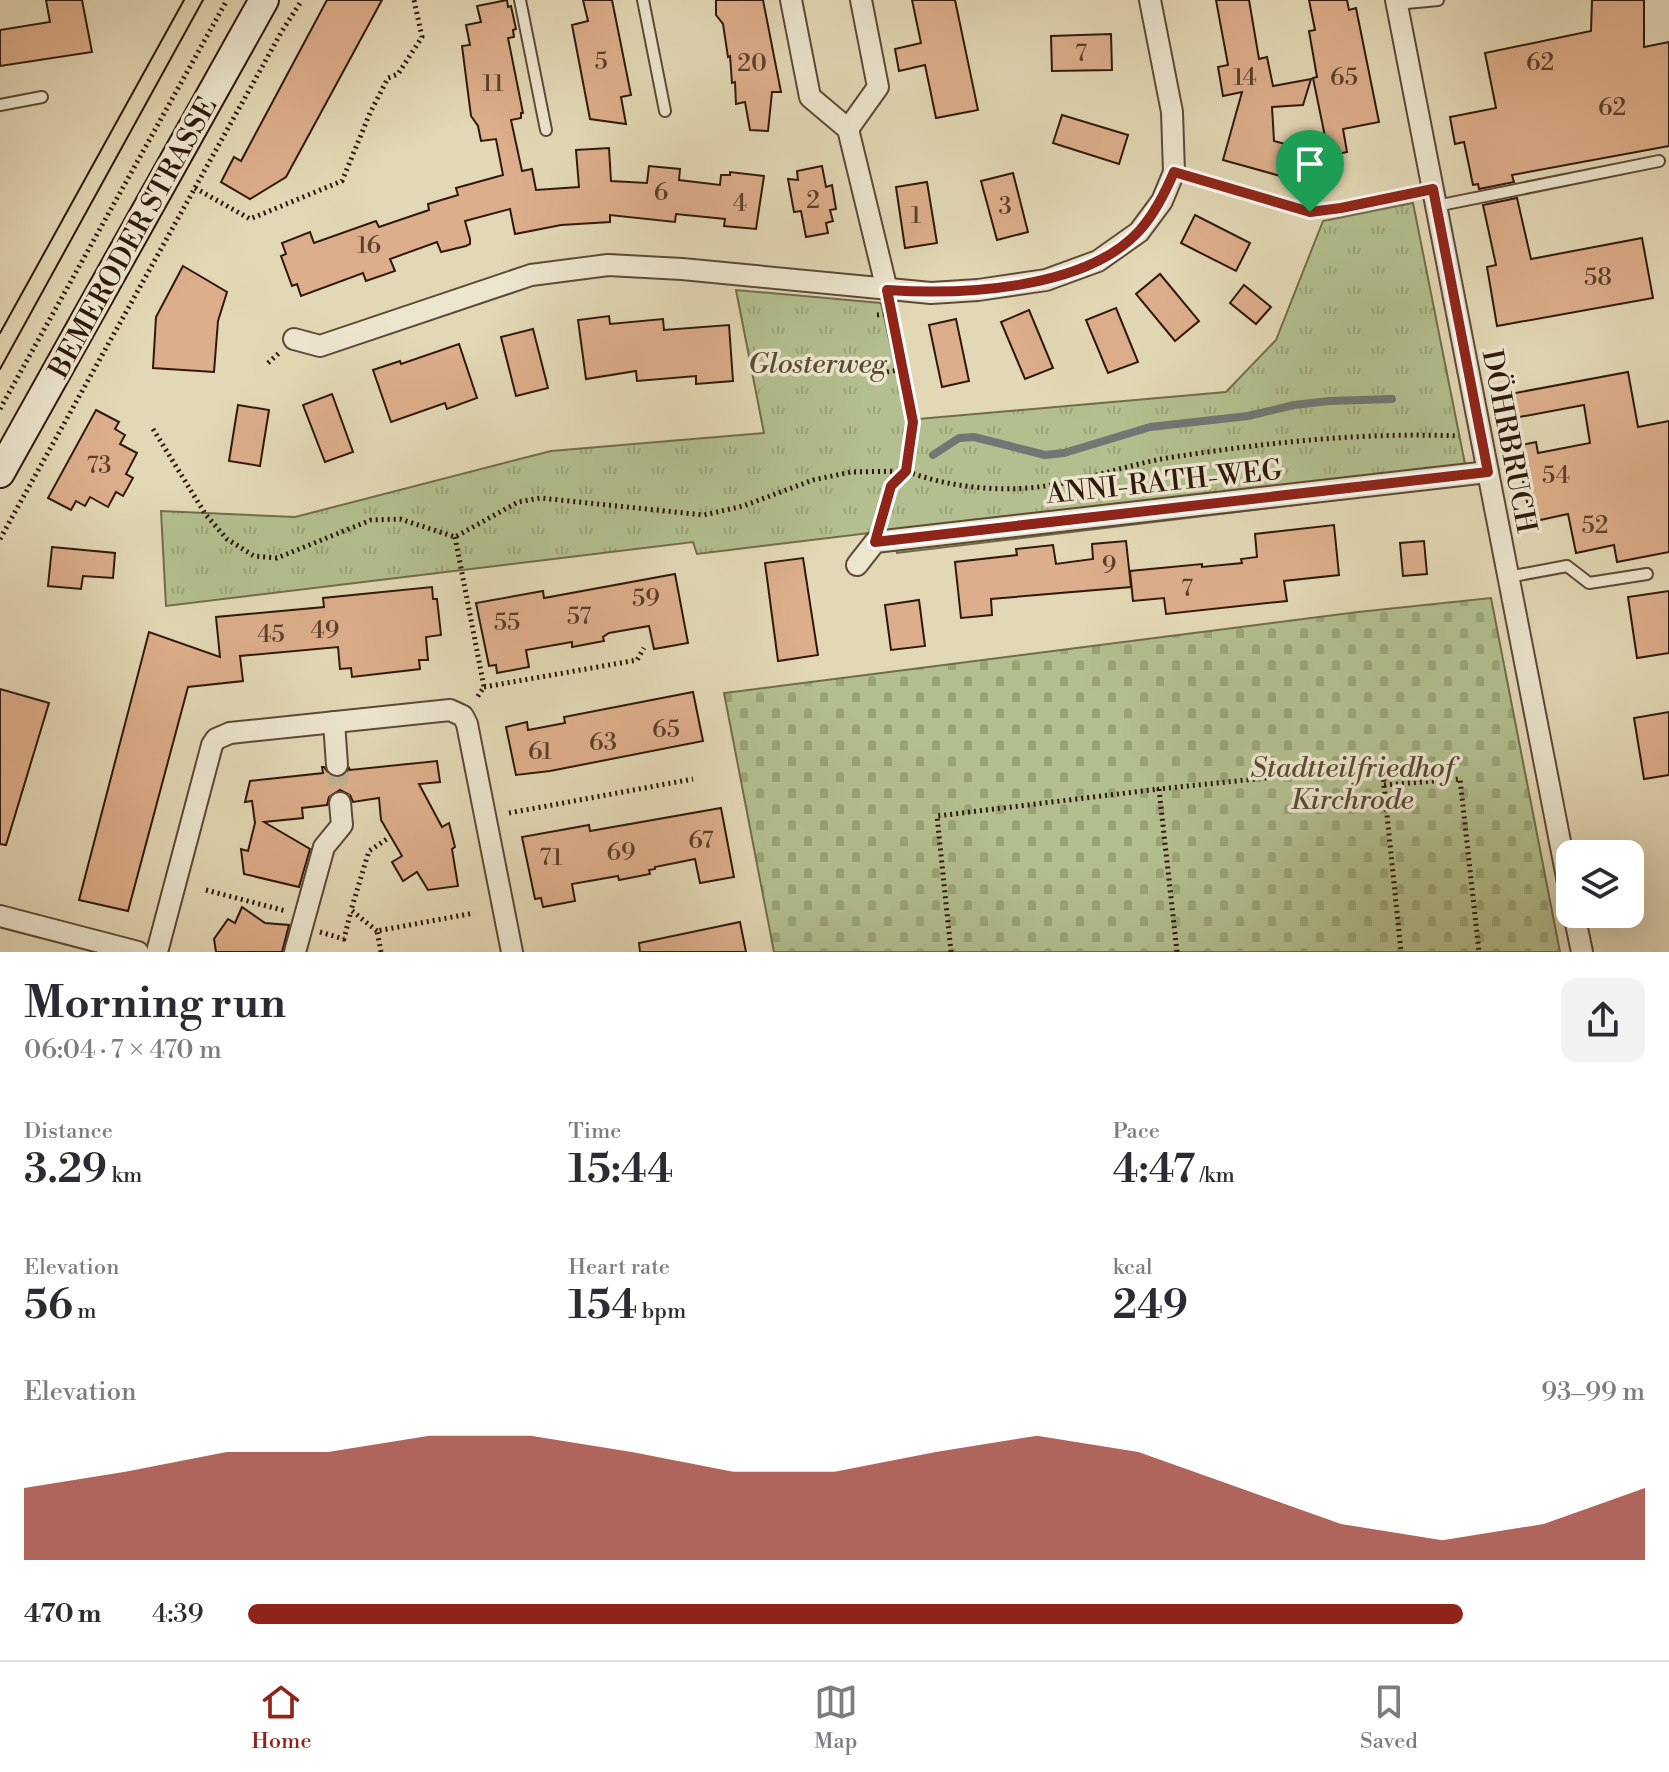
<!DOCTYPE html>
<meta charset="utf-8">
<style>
:root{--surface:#fff;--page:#f2f2f3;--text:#2b2b33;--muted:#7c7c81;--line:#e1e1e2;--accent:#8f2418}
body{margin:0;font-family:"Libre Bodoni",serif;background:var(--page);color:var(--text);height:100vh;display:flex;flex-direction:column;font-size:30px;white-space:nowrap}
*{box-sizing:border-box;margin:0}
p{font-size:26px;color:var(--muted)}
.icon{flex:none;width:44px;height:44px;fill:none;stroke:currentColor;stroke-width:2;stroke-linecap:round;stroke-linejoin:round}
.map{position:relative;height:952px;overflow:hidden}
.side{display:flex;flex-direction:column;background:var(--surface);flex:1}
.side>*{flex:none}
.buttons{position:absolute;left:1556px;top:840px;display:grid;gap:16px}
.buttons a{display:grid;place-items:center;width:88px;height:88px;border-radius:16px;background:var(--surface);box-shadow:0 8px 32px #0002;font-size:40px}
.pin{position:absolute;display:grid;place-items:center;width:68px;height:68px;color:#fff;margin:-82px -34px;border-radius:50% 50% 50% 0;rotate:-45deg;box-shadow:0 0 8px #0007}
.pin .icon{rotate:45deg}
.round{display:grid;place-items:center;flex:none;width:84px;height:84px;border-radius:16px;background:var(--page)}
.head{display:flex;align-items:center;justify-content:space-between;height:136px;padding:0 24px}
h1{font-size:44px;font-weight:600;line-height:60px}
.figures{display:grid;grid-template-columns:repeat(3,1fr);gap:12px;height:136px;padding:8px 24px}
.figures div{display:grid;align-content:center}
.figures b{font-size:40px;font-weight:600}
.figures small{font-size:22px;font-weight:400}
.figures p{font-size:22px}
.chart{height:224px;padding:16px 24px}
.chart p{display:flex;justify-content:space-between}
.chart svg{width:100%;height:144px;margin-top:8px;fill:var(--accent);opacity:.7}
ul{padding:0 24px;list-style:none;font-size:26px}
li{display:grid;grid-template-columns:128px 96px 1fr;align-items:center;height:60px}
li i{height:20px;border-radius:10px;background:var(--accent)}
.tabs{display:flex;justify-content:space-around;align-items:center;height:112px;border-top:2px solid var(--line);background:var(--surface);font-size:22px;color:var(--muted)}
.tabs a{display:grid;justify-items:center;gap:4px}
.tabs .current{color:var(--accent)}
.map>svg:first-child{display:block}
.grass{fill:url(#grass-tufts);stroke:#726c4d;stroke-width:2}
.cemetery{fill:url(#cemetery-stones);stroke:#726c4d;stroke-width:2}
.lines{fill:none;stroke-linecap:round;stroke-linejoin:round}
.stream{stroke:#717774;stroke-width:8}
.building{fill:#ddae8b;stroke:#30190c;stroke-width:2}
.street-tunnel{stroke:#bfb293;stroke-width:20;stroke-dasharray:20 10;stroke-linecap:butt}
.lane-casing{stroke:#5d4936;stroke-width:14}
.street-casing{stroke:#5d4936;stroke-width:24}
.secondary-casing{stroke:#30190c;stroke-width:32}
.path{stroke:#30190c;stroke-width:5;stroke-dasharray:2 4;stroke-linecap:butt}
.lane{stroke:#ede6cf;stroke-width:10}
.street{stroke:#ede6cf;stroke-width:20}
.secondary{stroke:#ede6cf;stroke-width:28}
.tram{stroke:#30190c;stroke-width:2}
.route-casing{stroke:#fff;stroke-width:16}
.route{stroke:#8f2418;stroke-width:10}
.labels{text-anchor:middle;stroke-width:7;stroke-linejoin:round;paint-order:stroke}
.number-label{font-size:24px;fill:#5b3e2c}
.street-label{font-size:28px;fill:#30190c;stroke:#ede6cf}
.park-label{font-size:28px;font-style:italic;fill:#574b33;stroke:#ede6cf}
</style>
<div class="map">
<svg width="1669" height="952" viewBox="0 0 1669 952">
<defs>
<pattern id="grass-tufts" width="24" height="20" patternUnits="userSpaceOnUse" patternTransform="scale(2)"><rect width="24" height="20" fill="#b3bf8e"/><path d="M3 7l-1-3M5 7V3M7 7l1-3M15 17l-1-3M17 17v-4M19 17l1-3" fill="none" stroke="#9aa479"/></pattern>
<pattern id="cemetery-stones" width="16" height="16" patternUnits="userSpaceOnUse" patternTransform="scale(2)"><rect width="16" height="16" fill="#b3bf8e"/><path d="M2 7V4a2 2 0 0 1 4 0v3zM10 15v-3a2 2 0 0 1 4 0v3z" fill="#9aa479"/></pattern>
</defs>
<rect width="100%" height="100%" fill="#e3d8b5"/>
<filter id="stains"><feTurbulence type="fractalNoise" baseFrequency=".0025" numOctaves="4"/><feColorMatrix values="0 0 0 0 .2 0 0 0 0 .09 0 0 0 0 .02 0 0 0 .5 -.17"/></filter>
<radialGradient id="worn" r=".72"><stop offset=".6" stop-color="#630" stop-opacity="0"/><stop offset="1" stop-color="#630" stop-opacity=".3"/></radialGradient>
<polygon class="grass" points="1413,203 1469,484 897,553 894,530 697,554 693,542 166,606 161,511 295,517 551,451 764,433 736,290 881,303 907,420 1226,392 1276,340 1323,221"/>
<polygon class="cemetery" points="1491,598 1560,952 774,952 724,693 1358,612"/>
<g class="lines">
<polyline class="stream" points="933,455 959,438 974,437 1045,455 1064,453 1150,427 1248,416 1294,405 1329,401 1392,399"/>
</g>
<g class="building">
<polygon points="46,0 82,0 92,52 0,66 0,30 50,22"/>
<polygon points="327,0 382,0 286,177 250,199 221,182 234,157 241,161"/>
<polygon points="507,0 508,7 511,6 516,29 513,30 514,37 508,38 523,113 521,113 521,118 511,120 522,171 532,169 536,190 579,187 576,150 609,148 611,181 647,183 649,166 680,169 679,180 720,185 721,175 730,175 730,172 764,176 756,229 724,226 725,219 676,214 675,222 610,215 610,222 561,225 515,234 510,209 465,221 470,239 470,244 466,246 441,252 437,242 390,259 395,271 366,281 363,273 301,296 297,284 292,286 281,256 286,254 282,243 310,232 314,243 376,221 379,227 429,210 428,204 458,195 456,188 503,175 496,139 481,141 478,126 471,116 462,46 470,45 466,25 481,22 477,6"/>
<polygon points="583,0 612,0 631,95 621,97 626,124 590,119 572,25 588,21"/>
<polygon points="716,0 763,0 781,92 772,92 768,131 750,130 745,102 736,104 735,82 732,83 730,56 728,57 723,24 716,15"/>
<polygon points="912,0 955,0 978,110 936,118 925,65 899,71 895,49 921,43"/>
<polygon points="1216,0 1249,0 1259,59 1267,57 1273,86 1311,79 1303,105 1272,107 1274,141 1292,146 1284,177 1223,160 1242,92 1223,96 1218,67 1228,65"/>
<polygon points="1309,0 1347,0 1349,10 1356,8 1379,122 1343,129 1347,152 1329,156 1313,78 1317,77 1309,31 1315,30"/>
<polygon points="1592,0 1644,0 1644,47 1669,42 1669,146 1512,175 1514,182 1479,189 1478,184 1473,185 1464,142 1455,144 1450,117 1496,108 1485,53 1591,31"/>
<polygon points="1111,34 1112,70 1052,71 1051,36"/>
<polygon points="1062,115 1128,135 1119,164 1053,143"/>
<polygon points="822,166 826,187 832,185 836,209 830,210 833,221 826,223 828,233 806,237 801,211 794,212 788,179 798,180 797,171"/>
<polygon points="1013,173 1028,232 997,240 981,181"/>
<polygon points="927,182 937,243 905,248 896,187"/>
<polygon points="1517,198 1531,259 1642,238 1653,298 1497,326 1487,267 1496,265 1483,205"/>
<polygon points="1195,215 1250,243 1236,271 1181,243"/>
<polygon points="183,266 227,292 218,321 214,372 153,368 156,317"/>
<polygon points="1160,274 1199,321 1175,341 1136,294"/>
<polygon points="1244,285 1271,307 1256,324 1230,303"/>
<polygon points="1116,308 1138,362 1108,373 1086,320"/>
<polygon points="1029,310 1053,368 1025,379 1001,322"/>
<polygon points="609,316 610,324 663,319 664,330 729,325 733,381 696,384 696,376 637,381 636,371 586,379 578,320"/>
<polygon points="956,319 969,381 942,387 929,325"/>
<polygon points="533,329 548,388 516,396 501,337"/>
<polygon points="459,344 477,398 447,409 445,403 391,422 373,370 400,361 401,364"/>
<polygon points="1628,372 1638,427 1669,421 1669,552 1617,562 1614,545 1576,553 1568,514 1531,522 1516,446 1536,442 1538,453 1590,443 1584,405 1514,418 1510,394"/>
<polygon points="332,394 353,452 325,462 303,405"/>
<polygon points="238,405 269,410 260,466 229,461"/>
<polygon points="96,410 119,422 115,429 125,435 120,444 137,453 126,474 133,478 123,496 116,492 108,507 90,497 85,506 76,501 71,510 48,498"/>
<polygon points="1334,525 1339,575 1284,581 1287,601 1166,614 1164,598 1133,601 1130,571 1202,564 1202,567 1242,563 1241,559 1257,557 1255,534"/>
<polygon points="1126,541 1131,587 991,599 992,615 961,618 955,562 1017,555 1016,549 1053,545 1056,564 1093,559 1092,544"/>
<polygon points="1424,541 1427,574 1403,576 1400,543"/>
<polygon points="52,547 115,553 113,578 83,576 81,589 48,586"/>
<polygon points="803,558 818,655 778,661 765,563"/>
<polygon points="675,574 688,643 654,649 649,626 609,633 603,637 604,641 572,647 572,642 526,650 529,667 497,673 496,665 489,666 476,603 543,591 544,598"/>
<polygon points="432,587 433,599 437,599 441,635 426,637 428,660 419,660 420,669 352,677 351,668 340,669 338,647 240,656 243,681 188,687 128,911 79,900 149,632 220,657 216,617 324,607 323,598"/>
<polygon points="1669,591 1669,653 1637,658 1628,597"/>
<polygon points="919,600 925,646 891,650 885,605"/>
<polygon points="0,689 49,703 6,845 0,844"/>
<polygon points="693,692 703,741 550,771 516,775 506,727 527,722 528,730 565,723 564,717"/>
<polygon points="1669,712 1669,775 1644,779 1634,718"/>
<polygon points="437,761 440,782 419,784 442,827 449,823 455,847 452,849 458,886 428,890 417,872 403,881 392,862 402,856 381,820 379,798 353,802 350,795 340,790 329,797 327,805 302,808 303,818 264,822 310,849 299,887 244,874 241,849 248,851 255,823 252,801 245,802 250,781 323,773 322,767 324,767 331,776 339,778 345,775 349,768 350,770"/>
<polygon points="721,808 734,877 700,883 695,859 655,867 655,869 649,870 650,874 619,880 618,876 572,884 575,901 543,907 541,898 535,899 522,837 589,825 590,831"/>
<polygon points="242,907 265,923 289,925 282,952 216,952 214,939 228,919 235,923"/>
<polygon points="740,922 746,952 640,952 639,943"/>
</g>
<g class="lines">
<polyline class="street-tunnel" points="337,765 340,803"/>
<g class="lane-casing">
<g id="lane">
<polyline points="520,0 546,130"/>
<polyline points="643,0 665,111"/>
<polyline points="1396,4 1438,0"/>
<polyline points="0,105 42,97"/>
<polyline points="1436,206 1659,161"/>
<polyline points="1508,577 1567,566 1589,583 1647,574"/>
</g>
</g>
<g class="street-casing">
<g id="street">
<polyline points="791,0 810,97 848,129 887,290"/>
<polyline points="1396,0 1570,893"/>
<polyline points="848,129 878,87 861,0"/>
<polyline points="294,339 320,346 531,275 608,265 682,269 931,293 978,290 1046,280 1098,261 1139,232 1162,201 1174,172 1172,112 1150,0"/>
<polyline points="857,565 875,542 1488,472"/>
<polyline points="334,722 337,765"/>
<polyline points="1574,914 1582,952"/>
<polyline points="0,916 138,952"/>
<polyline points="157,952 212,745 216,739 230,733 450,710 463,716 467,724 512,952"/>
<polyline points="295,952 324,847 342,825 340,803"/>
</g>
</g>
<g class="secondary-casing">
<polyline id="secondary" points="0,473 264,0"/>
</g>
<g class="path">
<polyline points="1194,178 1310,212 1341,208 1414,193"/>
<polyline points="195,188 250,219 342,181 370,113 388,78 398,74 422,37 414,0"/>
<polyline points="877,315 888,314"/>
<polyline points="268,363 279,353"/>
<polyline points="887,372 904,369"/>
<polyline points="0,409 227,0"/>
<polyline points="153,429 206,515 227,539 254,556 277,558 371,520 400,519 455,537 518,502 540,498 704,515 743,506 813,480 851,472 906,471 913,422 892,311"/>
<path d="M 881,522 L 891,486 L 906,471 C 956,490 1015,494 1068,482 C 1105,474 1142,461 1180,456 C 1272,442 1366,432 1459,436"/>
<polyline points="455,537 484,687 476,699"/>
<polyline points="0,539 282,31 302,0"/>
<polyline points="484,687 637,660 644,648"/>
<polyline points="1384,785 1460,779 1479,952"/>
<polyline points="509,813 693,779"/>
<polyline points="206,890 286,911"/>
<polyline points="377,931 351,910 369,851 387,839"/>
<polyline points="320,932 344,939 351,911"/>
<polyline points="381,952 377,931 474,913"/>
<polyline points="951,952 937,816 1159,789"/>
<polyline points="1177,952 1159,789 1382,766 1401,952"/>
</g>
<use href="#lane" class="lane"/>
<use href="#street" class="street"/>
<use href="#secondary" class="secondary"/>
<g class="tram">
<polyline points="0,333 184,0"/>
<polyline points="0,369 203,0"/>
</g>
</g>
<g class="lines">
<g class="route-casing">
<path id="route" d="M 1174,172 L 1310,212 L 1341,208 L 1433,189 L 1488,472 L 875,542 L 891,486 L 906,471 L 913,422 L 887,290 C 962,295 1086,290 1140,230 C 1155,213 1165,193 1174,172 Z"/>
</g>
<use href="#route" class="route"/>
</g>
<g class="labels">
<g class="number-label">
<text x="1081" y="61">7</text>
<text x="601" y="69">5</text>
<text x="1540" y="70">62</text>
<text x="752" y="71">20</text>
<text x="1245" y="85">14</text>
<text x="1344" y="85">65</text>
<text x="493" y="91">11</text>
<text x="1612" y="115">62</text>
<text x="661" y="200">6</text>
<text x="813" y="208">2</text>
<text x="740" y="211">4</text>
<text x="1005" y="214">3</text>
<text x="916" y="223">1</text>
<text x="369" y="253">16</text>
<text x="1598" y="285">58</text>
<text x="99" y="473">73</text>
<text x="1556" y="483">54</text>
<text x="1595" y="533">52</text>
<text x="1109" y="573">9</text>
<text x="1187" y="596">7</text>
<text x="646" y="606">59</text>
<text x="579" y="624">57</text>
<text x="507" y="630">55</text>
<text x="325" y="638">49</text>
<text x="271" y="642">45</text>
<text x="666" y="737">65</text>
<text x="603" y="750">63</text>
<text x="540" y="759">61</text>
<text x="701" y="848">67</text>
<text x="621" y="860">69</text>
<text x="551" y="865">71</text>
</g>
<g class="street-label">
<text transform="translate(132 237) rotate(-61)" y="10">BEMERODER STRASSE</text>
<text transform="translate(1510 441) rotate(79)" y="10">DÖHRBRUCH</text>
<text transform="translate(1164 481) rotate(-6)" y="10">ANNI-RATH-WEG</text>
</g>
<g class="park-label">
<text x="817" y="373">Glosterweg</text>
<text x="1352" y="777">Stadtteilfriedhof<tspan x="1352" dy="32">Kirchrode</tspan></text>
</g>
</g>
<rect width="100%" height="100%" filter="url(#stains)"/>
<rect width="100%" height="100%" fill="url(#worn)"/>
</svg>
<div class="buttons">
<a><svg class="icon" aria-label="layers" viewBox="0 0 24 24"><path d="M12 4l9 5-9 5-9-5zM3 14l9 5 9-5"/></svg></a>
</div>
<div class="pin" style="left:1310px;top:212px;background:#1e9e55"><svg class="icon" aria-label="arrive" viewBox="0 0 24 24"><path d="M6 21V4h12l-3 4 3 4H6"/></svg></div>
</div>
<section class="side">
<div class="head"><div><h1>Morning run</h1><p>06:04 · 7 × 470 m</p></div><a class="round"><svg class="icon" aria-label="share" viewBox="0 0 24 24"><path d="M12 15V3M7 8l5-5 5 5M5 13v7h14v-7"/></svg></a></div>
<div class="figures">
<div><p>Distance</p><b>3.29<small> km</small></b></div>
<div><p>Time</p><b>15:44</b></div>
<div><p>Pace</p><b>4:47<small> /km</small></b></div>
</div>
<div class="figures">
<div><p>Elevation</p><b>56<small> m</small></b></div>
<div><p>Heart rate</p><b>154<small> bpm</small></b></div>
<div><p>kcal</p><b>249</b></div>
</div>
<div class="chart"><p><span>Elevation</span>93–99 m</p>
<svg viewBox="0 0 160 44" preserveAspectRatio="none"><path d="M0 44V22L10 17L20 11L30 11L40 6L50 6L60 11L70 17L80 17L90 11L100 6L110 11L120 22L130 33L140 38L150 33L160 22V44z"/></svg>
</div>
<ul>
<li><b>470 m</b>4:39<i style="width:87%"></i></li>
</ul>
</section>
<nav class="tabs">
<a class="current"><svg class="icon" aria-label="home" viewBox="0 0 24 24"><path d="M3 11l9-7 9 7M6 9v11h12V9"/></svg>Home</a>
<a><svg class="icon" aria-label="map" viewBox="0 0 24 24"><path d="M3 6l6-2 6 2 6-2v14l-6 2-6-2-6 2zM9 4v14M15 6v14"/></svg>Map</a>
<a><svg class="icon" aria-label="saved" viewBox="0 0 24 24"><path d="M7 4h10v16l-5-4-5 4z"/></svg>Saved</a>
</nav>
